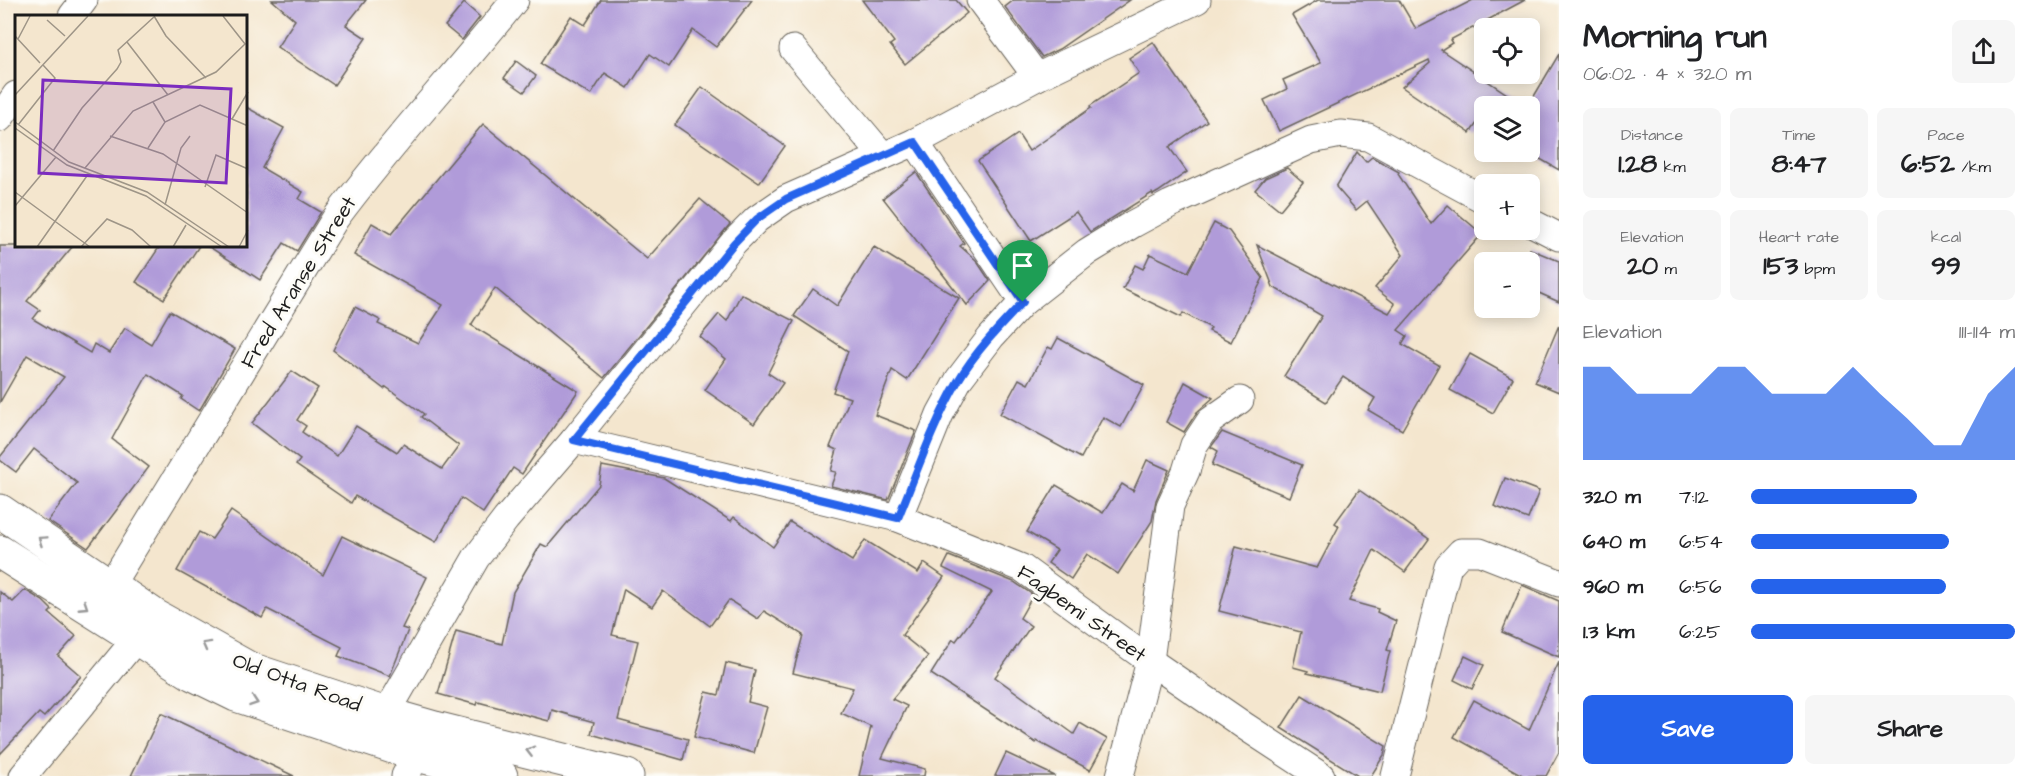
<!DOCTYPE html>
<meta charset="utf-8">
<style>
:root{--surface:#fff;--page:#f6f6f6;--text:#202124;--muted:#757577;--accent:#2563eb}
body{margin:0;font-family:"Architects Daughter",sans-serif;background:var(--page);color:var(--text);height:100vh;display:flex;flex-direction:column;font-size:22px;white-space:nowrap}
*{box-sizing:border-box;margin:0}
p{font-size:20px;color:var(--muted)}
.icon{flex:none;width:33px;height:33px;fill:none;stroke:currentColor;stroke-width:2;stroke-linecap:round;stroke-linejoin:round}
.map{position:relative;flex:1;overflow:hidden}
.panel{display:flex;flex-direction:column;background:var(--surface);width:480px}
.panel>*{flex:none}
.controls{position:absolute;left:1474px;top:18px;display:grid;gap:12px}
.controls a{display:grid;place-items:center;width:66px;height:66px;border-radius:9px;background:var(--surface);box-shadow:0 3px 15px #0003;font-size:30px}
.pin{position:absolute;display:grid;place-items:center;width:51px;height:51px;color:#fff;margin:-62px -26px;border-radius:50% 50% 50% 0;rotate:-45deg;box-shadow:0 0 6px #0007}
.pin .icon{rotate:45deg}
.round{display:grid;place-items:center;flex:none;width:63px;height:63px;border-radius:9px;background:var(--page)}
.head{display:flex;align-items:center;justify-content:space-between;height:102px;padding:0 24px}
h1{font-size:33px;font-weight:700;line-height:45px}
.metrics{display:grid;grid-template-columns:repeat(3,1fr);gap:9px;height:102px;padding:6px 24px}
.metrics div{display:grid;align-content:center;border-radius:9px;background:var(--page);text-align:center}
.metrics b{font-size:26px;font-weight:700}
.metrics small{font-size:16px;font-weight:400}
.metrics p{font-size:16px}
.chart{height:168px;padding:12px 24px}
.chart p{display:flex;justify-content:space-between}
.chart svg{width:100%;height:108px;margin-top:6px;fill:var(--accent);opacity:.7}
.primary-button{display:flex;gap:12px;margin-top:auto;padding:12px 24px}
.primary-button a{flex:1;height:69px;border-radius:9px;background:var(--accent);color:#fff;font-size:24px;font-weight:700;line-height:69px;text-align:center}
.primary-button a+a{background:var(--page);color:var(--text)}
ul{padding:0 24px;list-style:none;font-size:20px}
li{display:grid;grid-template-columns:96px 72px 1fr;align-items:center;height:45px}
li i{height:15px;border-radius:8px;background:var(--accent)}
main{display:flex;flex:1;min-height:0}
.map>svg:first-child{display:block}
.building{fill:#b09bd9}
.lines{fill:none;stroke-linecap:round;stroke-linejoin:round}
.street-casing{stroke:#68635a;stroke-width:29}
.secondary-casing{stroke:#68635a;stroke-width:35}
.street{stroke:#fff;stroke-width:27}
.secondary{stroke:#fff;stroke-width:33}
.oneway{stroke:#999}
.route-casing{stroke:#fff;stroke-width:12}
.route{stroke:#2563eb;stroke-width:8}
.labels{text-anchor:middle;stroke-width:6;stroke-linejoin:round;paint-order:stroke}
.street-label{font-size:21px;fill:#1c1c1c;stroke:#fdfcf7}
.inset-road{fill:none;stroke:#9e9587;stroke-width:1.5}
.view{fill:#7b2cbf;fill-opacity:0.15;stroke:#7b2cbf;stroke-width:3}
.inset-edge{fill:none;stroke:#1c1c1c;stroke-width:3}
</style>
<main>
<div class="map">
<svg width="1559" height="776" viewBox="0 0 1559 776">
<rect width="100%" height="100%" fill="#fdfcf7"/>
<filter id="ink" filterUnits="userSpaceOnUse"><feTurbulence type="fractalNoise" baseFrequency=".0167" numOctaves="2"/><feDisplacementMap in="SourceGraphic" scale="12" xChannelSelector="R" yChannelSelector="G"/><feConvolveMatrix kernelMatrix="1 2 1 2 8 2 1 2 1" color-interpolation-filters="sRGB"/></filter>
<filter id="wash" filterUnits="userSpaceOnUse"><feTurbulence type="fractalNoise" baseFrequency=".008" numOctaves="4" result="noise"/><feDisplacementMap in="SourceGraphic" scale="24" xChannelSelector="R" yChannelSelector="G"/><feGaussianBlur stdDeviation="1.35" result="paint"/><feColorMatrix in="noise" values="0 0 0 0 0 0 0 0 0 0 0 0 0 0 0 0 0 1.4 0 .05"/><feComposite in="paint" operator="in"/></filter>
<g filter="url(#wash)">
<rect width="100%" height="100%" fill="#f4e6ce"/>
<g id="blocks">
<g class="building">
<polygon points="272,0 366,0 346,25 366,38 334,85 277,47 295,20"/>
<polygon points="601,0 752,0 716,47 693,30 669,67 650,54 628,88 605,73 591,95 540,64 571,16 585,25"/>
<polygon points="862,0 956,0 967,13 905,64 890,45 894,42"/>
<polygon points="1014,0 1130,0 1059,49 1042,57 1005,7"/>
<polygon points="1318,0 1399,0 1416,29 1473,0 1525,0 1450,40 1452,43 1441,50 1525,106 1485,106 1485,112 1470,133 1402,87 1430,63 1429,60 1279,131 1264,100 1287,89 1283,80 1321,63 1292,15"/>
<polygon points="464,3 480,17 462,40 445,26"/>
<polygon points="1153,42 1207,121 1169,147 1187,172 1158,192 1153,195 1152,193 1090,232 1076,212 1031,241 978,161 1018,134 1029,151 1091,108 1090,106 1139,73 1129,58"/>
<polygon points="1559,54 1559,170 1530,153 1530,103"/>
<polygon points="516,61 536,76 524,92 504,78"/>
<polygon points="702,87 785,146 759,183 675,125"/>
<polygon points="246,107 284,128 262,168 303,192 299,199 321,212 297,251 284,243 260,280 208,246 246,246"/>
<polygon points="483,124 647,259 700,199 730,224 604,378 495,288 471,325 578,391 522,474 513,468 483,513 461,498 436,542 355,496 351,503 296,465 300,460 252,423 292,371 318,388 297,420 306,426 302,432 337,456 356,426 397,452 403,444 442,469 459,446 421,417 424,414 386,387 384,389 333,350 355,307 380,320 378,324 418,343 443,305 354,255 372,223 391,234"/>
<polygon points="1357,152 1366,162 1372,157 1399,172 1398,174 1431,224 1448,205 1482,234 1398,330 1407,336 1402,344 1439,365 1402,430 1368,410 1375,398 1343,377 1326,402 1284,376 1322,316 1273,287 1257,245 1389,313 1395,304 1375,288 1403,255 1367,201 1356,210 1336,187"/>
<polygon points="1287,168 1303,182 1280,210 1255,190 1265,178"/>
<polygon points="916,172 964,243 960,246 976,260 990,281 967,305 883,198"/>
<polygon points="1214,223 1229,231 1263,278 1231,342 1209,331 1211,328 1183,313 1181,317 1123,289 1135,265 1143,269 1150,254 1188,272"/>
<polygon points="0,246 73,246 27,301 40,310 33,319 90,353 94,344 109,353 125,328 151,344 170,311 235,349 199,411 181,399 183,396 148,374 112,439 149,467 88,548 48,521 77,483 34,449 16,472 0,460 0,457 64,377 27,355 0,402"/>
<polygon points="160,246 199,246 164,299 136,282"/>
<polygon points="874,247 959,298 907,380 892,370 875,415 916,431 888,500 831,486 836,472 831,471 837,450 830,447 850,398 833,392 848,351 794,316 813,289 837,306"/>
<polygon points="1530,249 1559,261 1559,302 1530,289"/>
<polygon points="741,294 794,321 768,373 783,383 754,424 705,390 726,359 700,337 719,314 727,321"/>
<polygon points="1559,325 1559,392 1535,382"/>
<polygon points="1058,338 1144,385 1121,427 1103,417 1081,458 1000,414 1019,379 1028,384 1048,347 1052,349"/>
<polygon points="1470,354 1513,378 1493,413 1450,390"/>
<polygon points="1185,382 1213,398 1197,412 1184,432 1166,422"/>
<polygon points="1222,432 1302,465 1289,497 1212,465 1218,451 1211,447"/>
<polygon points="1147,460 1169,470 1156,500 1152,521 1118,574 1087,554 1071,579 1048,563 1057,550 1027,532 1056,485 1103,513 1122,484 1133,491"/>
<polygon points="602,466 664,478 731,521 734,517 773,547 790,522 852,561 865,540 918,573 924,563 944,577 902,635 928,656 892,699 907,706 882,758 925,769 924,776 859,776 871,727 841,713 853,688 793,673 803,635 764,611 758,619 729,600 710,626 663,591 652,607 624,589 612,635 638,641 618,720 688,739 683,760 591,734 594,722 552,710 549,721 478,702 477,705 438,694 456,631 502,644 513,592 541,544 547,547 599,485"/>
<polygon points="1505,478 1539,491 1528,519 1494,506"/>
<polygon points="1359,490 1429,539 1405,572 1374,550 1349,601 1378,609 1377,612 1396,621 1387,650 1390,651 1380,691 1307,673 1308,671 1293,667 1301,632 1219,611 1236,546 1317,568 1339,526 1335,523"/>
<polygon points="231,511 323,575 342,536 427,577 402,628 408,630 390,676 338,656 342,647 267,609 262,618 177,571 199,532 212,539"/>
<polygon points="949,556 1014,582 1033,595 1020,618 1031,626 995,677 1074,734 1080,723 1107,739 1090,770 1037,741 1036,743 931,674 953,639 956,641 992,592 943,568"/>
<polygon points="1522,585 1559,601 1559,657 1502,632"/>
<polygon points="25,590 43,601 52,610 49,613 76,636 58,656 81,676 44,717 39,713 0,754 0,592 13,602"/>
<polygon points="1465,656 1484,665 1472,689 1454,680"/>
<polygon points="1559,662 1559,752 1546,776 1524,776 1454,737 1474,700 1529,730"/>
<polygon points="726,663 755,670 748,702 767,707 754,753 694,737 706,692 719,695"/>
<polygon points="1302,695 1386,746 1384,755 1371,776 1358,776 1281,728"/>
<polygon points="161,713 294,776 131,776"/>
<polygon points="1006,753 1055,776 995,776"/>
</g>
</g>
</g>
<g filter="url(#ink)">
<use href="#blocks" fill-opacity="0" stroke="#68635a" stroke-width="1.5"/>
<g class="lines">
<g class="street-casing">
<g id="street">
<polyline points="980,0 1037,77"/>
<polyline points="72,16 84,0"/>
<polyline points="793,49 883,156"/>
<polyline points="0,118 16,95"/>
<polyline points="915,142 1023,302"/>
<polyline points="1530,222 1559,237"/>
<polyline points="574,440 898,518 1022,568 1150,661 1246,727 1321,776"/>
<polyline points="898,518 940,414 959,379 991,337 1023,302 1087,252 1133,224 1170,204 1311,140 1341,134 1368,137 1485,200"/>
<path d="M 110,586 L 335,219 C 391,143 456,74 515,0"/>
<polyline points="386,714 476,558 506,519 574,440 734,242 757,219 786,199 915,142 1037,77 1197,0"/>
<polyline points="23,776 136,639"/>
<polyline points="405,776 417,755"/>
<polyline points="1120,776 1150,661 1170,506 1186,471 1194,445 1210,421 1240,400"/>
<polyline points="1395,776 1448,566 1461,552 1480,552 1559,583"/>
</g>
</g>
<g class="secondary-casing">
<g id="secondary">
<polyline points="0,511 155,616 250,669 386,714 435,728 627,776"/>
<polyline points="0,552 193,674 236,695 417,755 501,776"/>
</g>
</g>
<use href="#street" class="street"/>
<use href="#secondary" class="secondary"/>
</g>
<defs><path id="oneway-chevron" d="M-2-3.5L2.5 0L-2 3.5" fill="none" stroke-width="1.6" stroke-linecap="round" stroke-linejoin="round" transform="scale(1.5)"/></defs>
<g class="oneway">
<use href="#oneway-chevron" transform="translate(42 540) rotate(-146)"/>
<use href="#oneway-chevron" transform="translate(84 606) rotate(33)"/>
<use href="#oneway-chevron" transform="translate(206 645) rotate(-151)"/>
<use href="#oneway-chevron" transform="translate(254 702) rotate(19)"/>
<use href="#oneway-chevron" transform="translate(530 751) rotate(-166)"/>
</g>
</g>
<g class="lines" filter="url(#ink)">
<g class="route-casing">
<path id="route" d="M 915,142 L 1023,302 C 1000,326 975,352 958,381 C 933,424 917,472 898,518 L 574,440 L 734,243 L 757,219 L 786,199 Z"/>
</g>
<use href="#route" class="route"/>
</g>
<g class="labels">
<g class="street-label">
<text transform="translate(298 282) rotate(-58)" y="7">Fred Aranse Street</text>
<text transform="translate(1082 613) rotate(35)" y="7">Fagbemi Street</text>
<text transform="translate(297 682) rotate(20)" y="7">Old Otta Road</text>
</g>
</g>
<g transform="translate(15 15)">
<rect width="232" height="232" fill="#f4e6ce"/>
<path class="inset-road" d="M 139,1 L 151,21 L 191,63M 32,5 L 50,21M 0,21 L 25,48M 3,24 L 15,1M 112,27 L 153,80M 0,80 L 73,1M 138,87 L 150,107M 217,104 L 233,77M 0,107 L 54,147 L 132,177 L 214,232M 3,110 L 40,63 L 28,50M 0,113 L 52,150 L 131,181 L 207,232M 95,121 L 148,139 L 233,198M 133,133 L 150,107 L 185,90 L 233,111M 38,136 L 67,93 L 102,54 L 106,47 L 103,35 L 140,1M 70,153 L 118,96 L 201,57 L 230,29 L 208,1M 190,172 L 201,140 L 233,154M 0,177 L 75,232M 150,190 L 166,133 L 175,121M 0,191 L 41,142M 22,232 L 74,158M 66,232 L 92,204 L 117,215 L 136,232M 158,232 L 171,210M 224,232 L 233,215"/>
<path class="view" d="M 28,65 L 216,74 L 211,168 L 24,158 Z"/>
<rect width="232" height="232" class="inset-edge"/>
</g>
</svg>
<div class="controls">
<a><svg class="icon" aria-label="locate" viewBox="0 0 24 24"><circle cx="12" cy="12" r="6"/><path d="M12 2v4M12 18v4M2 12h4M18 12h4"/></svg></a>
<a><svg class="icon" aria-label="layers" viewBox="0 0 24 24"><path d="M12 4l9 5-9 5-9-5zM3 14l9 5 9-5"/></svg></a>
<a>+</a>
<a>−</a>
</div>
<div class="pin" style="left:1023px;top:302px;background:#1e9e55"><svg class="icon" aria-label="arrive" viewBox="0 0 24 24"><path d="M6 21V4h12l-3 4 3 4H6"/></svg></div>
</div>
<section class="panel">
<div class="head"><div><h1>Morning run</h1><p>06:02 · 4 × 320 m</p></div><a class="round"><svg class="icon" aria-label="share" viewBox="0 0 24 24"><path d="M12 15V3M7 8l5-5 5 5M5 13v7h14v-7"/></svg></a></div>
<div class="metrics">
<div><p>Distance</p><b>1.28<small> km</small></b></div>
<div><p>Time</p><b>8:47</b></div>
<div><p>Pace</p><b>6:52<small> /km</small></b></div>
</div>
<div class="metrics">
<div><p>Elevation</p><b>20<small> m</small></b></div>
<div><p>Heart rate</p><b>153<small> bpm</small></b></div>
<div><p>kcal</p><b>99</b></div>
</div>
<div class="chart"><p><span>Elevation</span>111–114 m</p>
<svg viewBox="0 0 160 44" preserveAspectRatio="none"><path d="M0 44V6L10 6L20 17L30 17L40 17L50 6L60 6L70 17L80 17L90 17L100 6L110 17L120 27L130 38L140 38L150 17L160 6V44z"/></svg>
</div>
<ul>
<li><b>320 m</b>7:12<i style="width:63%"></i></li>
<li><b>640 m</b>6:54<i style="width:75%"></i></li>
<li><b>960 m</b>6:56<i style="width:74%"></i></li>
<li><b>1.3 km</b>6:25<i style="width:100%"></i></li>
</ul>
<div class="primary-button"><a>Save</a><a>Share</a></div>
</section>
</main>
